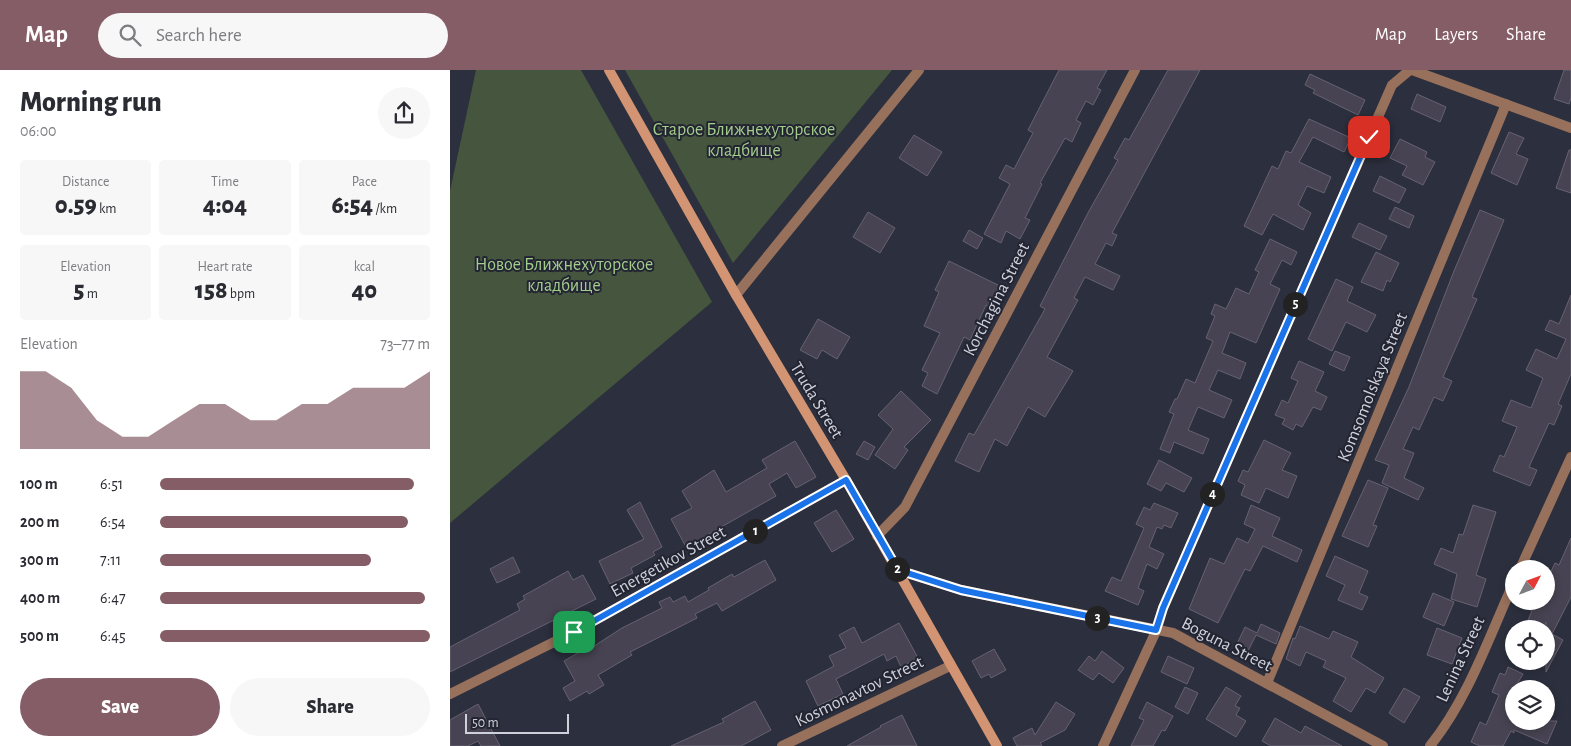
<!DOCTYPE html>
<meta charset="utf-8">
<style>
:root{--surface:#fff;--page:#f7f7f7;--text:#2b2b33;--muted:#7c7c81;--accent:#855d67}
body{margin:0;font-family:"Alegreya Sans",sans-serif;background:var(--page);color:var(--text);height:100vh;display:flex;flex-direction:column;font-size:19px;white-space:nowrap}
*{box-sizing:border-box;margin:0}
p{font-size:16px;color:var(--muted)}
.icon{flex:none;width:28px;height:28px;fill:none;stroke:currentColor;stroke-width:2;stroke-linecap:round;stroke-linejoin:round}
.map{position:relative;flex:1;overflow:hidden}
.side{display:flex;flex-direction:column;background:var(--surface);width:450px}
.side>*{flex:none}
.needle{width:32px;rotate:49deg}
.fabs{position:absolute;left:1055px;top:490px;display:grid;gap:10px}
.fabs a{display:grid;place-items:center;width:50px;height:50px;border-radius:50%;background:var(--surface);box-shadow:0 2px 8px #0003;font-size:25px}
.scale{position:absolute;left:15px;bottom:12px;width:104px;box-sizing:border-box;padding-left:5px;border:2px solid #cfd1da;border-top:0;font-size:14px;line-height:18px;white-space:nowrap;color:#cfd1da;-webkit-text-stroke:4px #232533;paint-order:stroke}
.pin{position:absolute;display:grid;place-items:center;width:42px;height:42px;color:#fff;margin:-21px;border-radius:10px;box-shadow:0 2px 8px #0006}
.km{position:absolute;width:25px;height:25px;margin:-12px;border-radius:50%;background:#222;color:#fff;font-size:14px;line-height:25px;text-align:center}
.round{display:grid;place-items:center;flex:none;width:52px;height:52px;border-radius:26px;background:var(--page)}
.summary{display:flex;align-items:center;justify-content:space-between;height:85px;padding:0 20px}
h1{font-size:28px;font-weight:800;line-height:38px}
.metrics{display:grid;grid-template-columns:repeat(3,1fr);gap:8px;height:85px;padding:5px 20px}
.metrics div{display:grid;align-content:center;border-radius:5px;background:var(--page);text-align:center}
.metrics b{font-size:25px;font-weight:800}
.metrics small{font-size:14px;font-weight:400}
.metrics p{font-size:14px}
.chart{height:140px;padding:10px 20px}
.chart p{display:flex;justify-content:space-between}
.chart svg{width:100%;height:90px;margin-top:5px;fill:var(--accent);opacity:.7}
.primary-button{display:flex;gap:10px;margin-top:auto;padding:10px 20px}
.primary-button a{flex:1;height:58px;border-radius:30px;background:var(--accent);color:#fff;font-size:20px;font-weight:800;line-height:58px;text-align:center}
.primary-button a+a{background:var(--page);color:var(--text)}
ul{padding:0 20px;list-style:none;font-size:16px}
li{display:grid;grid-template-columns:80px 60px 1fr;align-items:center;height:38px}
li i{height:12px;border-radius:6px;background:var(--accent)}
header{display:flex;align-items:center;gap:30px;box-sizing:border-box;height:70px;padding:0 25px;background:var(--accent);color:#fff}
header strong{font-size:24px}
nav{display:flex;gap:28px;margin-inline-start:auto;font-size:18px}
.search{width:350px;height:45px;background:var(--page);display:flex;align-items:center;gap:12px;box-sizing:border-box;padding:0 18px;border-radius:28px;color:var(--muted);font-size:19px}
main{display:flex;flex:1;min-height:0}
.map>svg:first-child{display:block}
.green{fill:#46563e}
.building{fill:#474352;stroke:#666272}
.lines{fill:none;stroke-linecap:round;stroke-linejoin:round}
.street{stroke:#98715c;stroke-width:10}
.secondary{stroke:#d29472;stroke-width:10}
.route-casing{stroke:#fff;stroke-width:10}
.route{stroke:#1a73e8;stroke-width:6}
.labels{text-anchor:middle;stroke-width:4;stroke-linejoin:round;paint-order:stroke}
.park-label{font-size:18px;fill:#a3cd8b;stroke:#232533}
.street-label{font-size:18px;fill:#cfd1da;stroke:#232533}
</style>
<header>
<strong>Map</strong>
<div class="search"><svg class="icon" aria-label="search" viewBox="0 0 24 24"><circle cx="10" cy="10" r="6"/><path d="M15 15l6 6"/></svg>Search here</div>
<nav><a>Map</a><a>Layers</a><a>Share</a></nav>
</header>
<main>
<section class="side">
<div class="summary"><div><h1>Morning run</h1><p>06:00</p></div><a class="round"><svg class="icon" aria-label="share" viewBox="0 0 24 24"><path d="M12 15V3M7 8l5-5 5 5M5 13v7h14v-7"/></svg></a></div>
<div class="metrics">
<div><p>Distance</p><b>0.59<small> km</small></b></div>
<div><p>Time</p><b>4:04</b></div>
<div><p>Pace</p><b>6:54<small> /km</small></b></div>
</div>
<div class="metrics">
<div><p>Elevation</p><b>5<small> m</small></b></div>
<div><p>Heart rate</p><b>158<small> bpm</small></b></div>
<div><p>kcal</p><b>40</b></div>
</div>
<div class="chart"><p><span>Elevation</span>73–77 m</p>
<svg viewBox="0 0 160 44" preserveAspectRatio="none"><path d="M0 44V6L10 6L20 14L30 30L40 38L50 38L60 30L70 22L80 22L90 30L100 30L110 22L120 22L130 14L140 14L150 14L160 6V44z"/></svg>
</div>
<ul>
<li><b>100 m</b>6:51<i style="width:94%"></i></li>
<li><b>200 m</b>6:54<i style="width:92%"></i></li>
<li><b>300 m</b>7:11<i style="width:78%"></i></li>
<li><b>400 m</b>6:47<i style="width:98%"></i></li>
<li><b>500 m</b>6:45<i style="width:100%"></i></li>
</ul>
<div class="primary-button"><a>Save</a><a>Share</a></div>
</section>
<div class="map">
<svg width="1121" height="676" viewBox="0 0 1121 676">
<rect width="100%" height="100%" fill="#2c2f3d"/>
<g class="green">
<polygon points="26,0 131,0 262,232 0,453 0,121"/>
<polygon points="175,0 442,0 283,193"/>
</g>
<g class="building">
<polygon points="609,0 657,0 647,18 651,20 643,35 636,31 626,50 631,53 622,72 615,68 590,113 592,114 575,148 580,150 570,169 556,161 551,173 534,164 560,114 549,108 556,95 564,99 583,63 578,60"/>
<polygon points="718,0 750,0 662,163 667,165 662,176 656,173 645,194 670,206 663,220 635,207 624,228 628,230 597,287 623,301 595,347 578,337 557,376 545,369 529,402 505,391 519,363 524,365 595,239 590,236 639,141 668,90 664,88 675,68 679,70"/>
<polygon points="1114,0 1121,0 1121,28 1119,34 1104,29"/>
<polygon points="860,4 915,30 908,45 863,23 865,20 855,15"/>
<polygon points="967,24 996,37 990,52 961,39"/>
<polygon points="859,49 901,68 894,82 863,67 849,92 881,107 874,123 857,116 848,135 861,143 853,160 823,144 812,165 794,156 822,96 828,99 836,81 841,83"/>
<polygon points="1059,62 1074,68 1066,84 1078,89 1067,115 1041,103"/>
<polygon points="464,65 492,82 477,106 449,88"/>
<polygon points="950,69 977,82 975,87 985,92 973,115 952,105 957,96 940,88"/>
<polygon points="1119,80 1121,80 1121,123 1106,118"/>
<polygon points="930,106 956,119 949,133 923,121"/>
<polygon points="945,137 964,146 959,158 939,149"/>
<polygon points="1030,140 1054,150 1022,227 1027,229 993,307 1002,311 993,331 984,327 969,360 963,357 953,379 964,383 954,408 974,418 968,430 932,413 939,395 925,390 959,317 1004,201"/>
<polygon points="418,142 445,158 430,183 403,167"/>
<polygon points="909,153 937,166 930,180 902,167"/>
<polygon points="519,160 533,168 527,179 513,171"/>
<polygon points="820,169 847,182 841,195 832,190 820,214 830,219 806,273 780,262 772,283 796,293 790,309 768,300 759,320 782,330 774,348 748,337 738,360 759,369 753,384 724,372 720,383 710,379 724,344 719,342 725,329 727,329 736,309 745,313 763,271 756,268 765,246 761,244 765,234 776,239 786,218 799,224 809,202 805,200"/>
<polygon points="926,182 949,193 940,212 937,210 933,221 911,212"/>
<polygon points="499,191 550,216 539,237 536,235 520,270 514,267 487,324 472,316 478,303 472,300 490,263 474,256 489,222 485,220"/>
<polygon points="886,209 903,217 897,231 926,245 917,262 896,252 882,281 858,269"/>
<polygon points="1121,225 1121,304 1108,334 1112,336 1104,355 1099,353 1079,397 1087,400 1080,416 1043,401 1050,385 1054,387 1067,357 1052,351 1061,330 1081,338 1093,308 1076,300 1086,279 1107,289 1116,269 1095,260 1100,250 1109,254"/>
<polygon points="368,249 400,267 387,289 372,280 367,289 350,280"/>
<polygon points="885,281 900,287 894,301 879,294"/>
<polygon points="849,291 874,302 865,321 877,327 871,340 863,337 852,357 846,354 843,360 832,354 835,349 825,345 832,330 838,333 848,311 841,308"/>
<polygon points="451,321 481,350 454,377 458,380 445,399 425,385 443,359 428,345"/>
<polygon points="814,370 841,383 832,400 847,406 838,428 816,418 809,433 791,425 795,415 788,411 793,400 798,402"/>
<polygon points="345,371 366,407 346,418 337,403 319,414 326,426 236,477 221,449 242,438 232,421 264,400 276,422 317,398 312,390"/>
<polygon points="414,371 425,377 418,390 406,384"/>
<polygon points="709,390 742,408 734,422 716,413 711,421 697,414"/>
<polygon points="918,410 938,418 923,455 927,456 918,477 892,466"/>
<polygon points="190,432 212,477 203,482 205,485 181,498 183,503 160,514 149,491 194,469 177,440"/>
<polygon points="704,433 728,443 721,458 714,455 712,459 707,457 699,477 714,484 707,499 697,494 688,518 694,521 688,535 655,521 662,507 671,511 694,458 686,454 694,437 700,440"/>
<polygon points="801,435 830,448 822,466 852,480 847,492 813,476 800,501 795,499 768,553 739,539 760,488 774,494 787,468 798,473 805,459 794,454"/>
<polygon points="1023,435 1046,442 1026,505 1036,509 1027,537 1001,529 1007,504 984,494 991,478 1003,483 1009,464 1013,465"/>
<polygon points="386,440 404,469 382,482 364,453"/>
<polygon points="1121,468 1121,527 1102,564 1113,570 1096,602 1096,552 1093,559 1074,559 1082,541 1079,539 1083,531 1096,531 1096,512 1105,493 1109,495"/>
<polygon points="885,486 918,501 909,523 918,527 912,540 888,530 895,515 876,506"/>
<polygon points="63,487 70,502 47,513 40,499"/>
<polygon points="315,490 326,510 272,541 267,533 245,544 247,548 180,582 182,585 148,605 154,615 139,624 137,621 120,631 113,618 125,611 114,591 133,580 135,582 172,558 212,538 209,532 220,527 223,532 235,526 238,532 259,520 258,518 282,504 284,507"/>
<polygon points="118,501 123,510 133,505 146,529 0,602 0,577 70,540 67,534 75,529 73,526"/>
<polygon points="983,523 1004,532 994,556 973,547"/>
<polygon points="449,553 468,588 451,597 446,586 437,591 434,584 386,609 393,624 368,636 356,611 384,596 379,586 396,578 389,565 404,557 412,573"/>
<polygon points="811,554 830,563 826,574 806,565 795,587 783,582 795,557 807,563"/>
<polygon points="850,556 879,569 883,561 908,572 901,587 934,608 925,623 916,618 901,642 883,631 896,608 873,597 876,591 856,582 850,596 836,589 843,568 845,569"/>
<polygon points="987,558 1012,568 1002,594 977,585"/>
<polygon points="544,579 556,600 541,608 539,604 531,608 522,591"/>
<polygon points="652,581 674,598 663,613 649,603 643,610 628,600 639,586 645,591"/>
<polygon points="718,586 744,598 737,614 711,602"/>
<polygon points="1058,597 1073,604 1064,619 1064,651 1107,651 1097,674 1064,660 1064,663 1061,661 1053,676 1030,676 1021,672 1030,652 1036,655 1049,625 1042,622 1050,603 1055,605"/>
<polygon points="735,617 748,623 738,644 725,637"/>
<polygon points="776,617 791,626 785,636 790,638 786,645 796,651 786,667 756,649"/>
<polygon points="954,618 970,627 954,653 939,643"/>
<polygon points="305,631 321,660 291,676 221,676 274,652 272,649"/>
<polygon points="606,632 625,644 615,660 590,673 592,676 567,676 563,668 582,658 585,665"/>
<polygon points="697,632 723,646 715,661 712,660 703,676 681,676 694,650 689,648"/>
<polygon points="28,634 50,676 31,676 28,671 18,676 0,676 0,650"/>
<polygon points="452,645 467,676 397,676 431,657 430,656"/>
<polygon points="825,648 851,663 855,656 892,676 821,676 812,671"/>
</g>
<g class="lines">
<g class="street">
<polyline points="962,0 1121,58"/>
<polyline points="286,225 469,0"/>
<polyline points="427,466 455,437 685,0"/>
<polyline points="1070,499 1121,387"/>
<polyline points="448,500 511,520 723,563 933,676"/>
<polyline points="817,613 1056,34"/>
<polyline points="0,624 124,562 396,410"/>
<polyline points="332,676 500,596"/>
<polyline points="653,676 707,559 713,538 942,15 960,0"/>
<path d="M 980,676 C 1018,629 1039,567 1064,512"/>
</g>
<polyline class="secondary" points="159,0 286,225 396,410 547,676"/>
</g>
<g class="lines">
<g class="route-casing">
<polyline id="route" points="124,562 396,410 448,500 511,520 706,560 713,538 919,67"/>
</g>
<use href="#route" class="route"/>
</g>
<g class="labels">
<g class="park-label">
<text x="294" y="65">Старое Ближнехуторское<tspan x="294" dy="21">кладбище</tspan></text>
<text x="114" y="200">Новое Ближнехуторское<tspan x="114" dy="21">кладбище</tspan></text>
</g>
<g class="street-label">
<text transform="translate(546 229) rotate(-63)" y="6">Korchagina Street</text>
<text transform="translate(922 317) rotate(-68)" y="6">Komsomolskaya Street</text>
<text transform="translate(367 330) rotate(59)" y="6">Truda Street</text>
<text transform="translate(218 491) rotate(-29)" y="6">Energetikov Street</text>
<text transform="translate(777 574) rotate(27)" y="6">Boguna Street</text>
<text transform="translate(1010 589) rotate(-65)" y="6">Lenina Street</text>
<text transform="translate(409 621) rotate(-26)" y="6">Kosmonavtov Street</text>
</g>
</g>
</svg>
<div class="fabs">
<a><svg class="needle" viewBox="-14 -14 28 28"><path d="M0-13l5 13h-10z" fill="#e53935"/><path d="M0 13l5-13h-10z" fill="#7c7c81"/></svg></a>
<a><svg class="icon" aria-label="locate" viewBox="0 0 24 24"><circle cx="12" cy="12" r="6"/><path d="M12 2v4M12 18v4M2 12h4M18 12h4"/></svg></a>
<a><svg class="icon" aria-label="layers" viewBox="0 0 24 24"><path d="M12 4l9 5-9 5-9-5zM3 14l9 5 9-5"/></svg></a>
</div>
<div class="scale">50 m</div>
<div class="pin" style="left:124px;top:562px;background:#1e9e55"><svg class="icon" aria-label="arrive" viewBox="0 0 24 24"><path d="M6 21V4h12l-3 4 3 4H6"/></svg></div>
<div class="pin" style="left:919px;top:67px;background:#d93025"><svg class="icon" aria-label="check" viewBox="0 0 24 24"><path d="M5 12l5 5 9-10"/></svg></div>
<b class="km" style="left:305px;top:461px">1</b>
<b class="km" style="left:447px;top:499px">2</b>
<b class="km" style="left:647px;top:548px">3</b>
<b class="km" style="left:762px;top:424px">4</b>
<b class="km" style="left:845px;top:234px">5</b>
</div>
</main>
